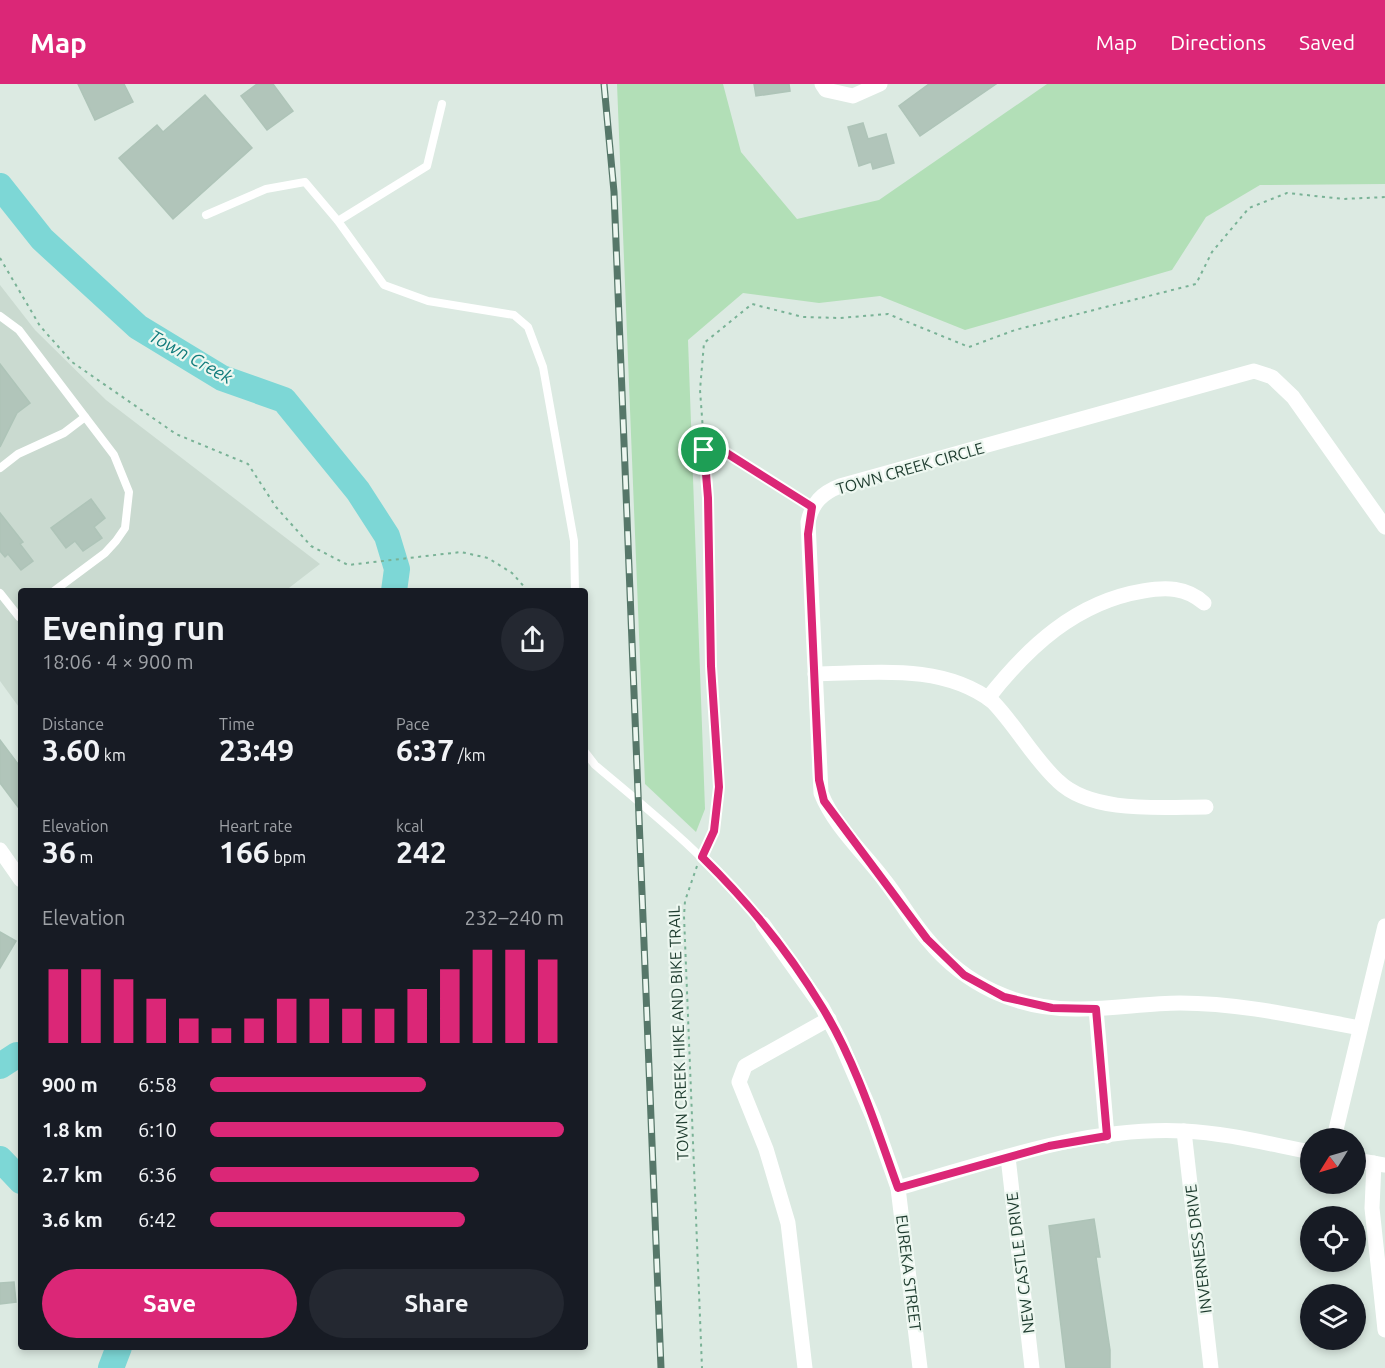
<!DOCTYPE html>
<meta charset="utf-8">
<style>
:root{--surface:#171b24;--page:#242831;--text:#f1f3f6;--muted:#9ea1a6;--accent:#db2777}
body{margin:0;font-family:Ubuntu,sans-serif;background:var(--page);color:var(--text);height:100vh;display:flex;flex-direction:column;font-size:22px;white-space:nowrap}
*{box-sizing:border-box;margin:0}
p{font-size:20px;color:var(--muted)}
.icon{flex:none;width:33px;height:33px;fill:none;stroke:currentColor;stroke-width:2;stroke-linecap:round;stroke-linejoin:round}
.map{position:relative;flex:1;overflow:hidden}
.side{position:absolute;left:18px;top:504px;width:570px;height:762px;display:flex;flex-direction:column;background:var(--surface);border-radius:6px;box-shadow:0 3px 9px #0003}
.side>*{flex:none}
.needle{width:39px;rotate:233deg}
.buttons{position:absolute;left:1300px;top:1044px;display:grid;gap:12px}
.buttons a{display:grid;place-items:center;width:66px;height:66px;border-radius:50%;background:var(--surface);box-shadow:0 3px 9px #0003;font-size:30px}
.pin{position:absolute;display:grid;place-items:center;width:51px;height:51px;color:#fff;margin:-26px;border:3px solid #fff;border-radius:50%;box-shadow:0 2px 6px #0007}
.round{display:grid;place-items:center;flex:none;width:63px;height:63px;border-radius:32px;background:var(--page)}
.summary{display:flex;align-items:center;justify-content:space-between;height:102px;padding:0 24px}
h1{font-size:33px;font-weight:700;line-height:45px}
.stats{display:grid;grid-template-columns:repeat(3,1fr);gap:9px;height:102px;padding:6px 24px}
.stats div{display:grid;align-content:center}
.stats b{font-size:30px;font-weight:700}
.stats small{font-size:16px;font-weight:400}
.stats p{font-size:16px}
.chart{height:168px;padding:12px 24px}
.chart p{display:flex;justify-content:space-between}
.chart svg{width:100%;height:108px;margin-top:6px;stroke:var(--accent);stroke-width:6}
.cta{display:flex;gap:12px;margin-top:auto;padding:12px 24px}
.cta a{flex:1;height:69px;border-radius:36px;background:var(--accent);color:#fff;font-size:24px;font-weight:700;line-height:69px;text-align:center}
.cta a+a{background:var(--page);color:var(--text)}
ul{padding:0 24px;list-style:none;font-size:20px}
li{display:grid;grid-template-columns:96px 72px 1fr;align-items:center;height:45px}
li i{height:15px;border-radius:8px;background:var(--accent)}
header{display:flex;align-items:center;gap:36px;box-sizing:border-box;height:84px;padding:0 30px;background:var(--accent);color:#fff}
header strong{font-size:28px}
nav{display:flex;gap:33px;margin-inline-start:auto;font-size:21px}
.map>svg:first-child{display:block}
.built{fill:#cadad0}
.green{fill:#b2dfb7}
.lines{fill:none;stroke-linecap:round;stroke-linejoin:round}
.river{stroke:#7dd7d6;stroke-width:26}
.building{fill:#b1c5ba;stroke:#aec4b8;stroke-width:1.5}
.path{stroke:#79b296;stroke-width:2;stroke-dasharray:3 4.5;stroke-linecap:butt}
.lane{stroke:#fff;stroke-width:8}
.street{stroke:#fff;stroke-width:15}
.rail-casing{stroke:#567769;stroke-width:7}
.rail{stroke:#edf7f0;stroke-width:4.5;stroke-dasharray:14;stroke-linecap:butt}
.route-casing{stroke:#fff;stroke-width:12}
.route{stroke:#db2777;stroke-width:8}
.labels{text-anchor:middle;stroke-width:4.5;stroke-linejoin:round;paint-order:stroke}
.street-label{font-size:16px;fill:#1d3b2e;stroke:#edf7f0}
.water-label{font-size:18px;font-style:italic;fill:#127c7c;stroke:#edf7f0}
</style>
<header>
<strong>Map</strong>
<nav><a>Map</a><a>Directions</a><a>Saved</a></nav>
</header>
<div class="map">
<svg width="1385" height="1284" viewBox="0 0 1385 1284">
<rect width="100%" height="100%" fill="#dceae2"/>
<polygon class="built" points="0,201 35,246 106,316 320,480 285,507 21,507 21,626 0,597"/>
<polygon class="green" points="617,0 723,0 741,68 797,135 879,116 1047,0 1385,0 1385,100 1260,101 1206,133 1172,186 965,246 880,212 819,219 743,209 688,256 705,725 696,748 645,700"/>
<g class="lines">
<g class="river">
<polyline points="0,102 42,155 138,243 222,294 284,316 358,407 387,452 397,485 394,507"/>
<polyline points="0,982 17,971 21,972"/>
<polyline points="0,1075 21,1097"/>
<polyline points="111,1284 119,1263"/>
</g>
</g>
<g class="building">
<polygon points="78,0 124,0 133,18 95,36"/>
<polygon points="257,0 273,0 293,27 267,46 241,12"/>
<polygon points="754,0 789,0 790,7 756,12"/>
<polygon points="929,0 996,0 920,52 899,22"/>
<polygon points="205,11 252,64 173,135 119,74 157,41 163,48"/>
<polygon points="863,39 868,55 886,50 894,79 873,85 871,78 859,82 848,43"/>
<polygon points="0,280 30,319 17,329 0,363"/>
<polygon points="91,415 105,434 94,443 102,454 83,467 75,457 66,464 51,444"/>
<polygon points="0,429 23,458 20,460 33,477 21,486 8,470 5,473 0,467"/>
<polygon points="0,656 21,684 21,727 0,699"/>
<polygon points="0,848 16,857 0,884"/>
<polygon points="1094,1135 1100,1173 1096,1173 1110,1266 1110,1284 1066,1284 1049,1142"/>
<polygon points="14,1198 16,1218 0,1220 0,1199"/>
</g>
<g class="lines">
<g class="path">
<polyline points="0,174 40,242 72,278 176,350 248,380 276,423 311,462 348,481 461,468 488,474 512,489 528,507"/>
<polyline points="704,366 717,363 800,415"/>
<polyline points="706,764 714,747 719,703 711,582 708,414 700,306 704,259 752,220 803,233 840,234 888,230 969,263 1015,246 1196,200 1212,168 1249,124 1287,109 1344,115 1385,113"/>
<polyline points="697,782 685,817 684,832 702,1284"/>
</g>
<g class="lane">
<polyline points="206,131 266,105 305,98 338,137 384,201 428,217 514,231 528,243 543,283 574,457 575,507"/>
<polyline points="338,137 427,82 442,20"/>
<polyline points="0,232 19,246 114,371 129,408 125,444 116,457 105,469 54,507"/>
<polyline points="0,384 18,370 64,349 85,333"/>
<polyline points="0,509 19,533 21,532"/>
<path d="M 585,668 L 595,681 C 654,730 714,779 763,840"/>
</g>
<g class="street">
<polyline points="822,0 826,6 853,12 880,0"/>
<path d="M 815,590 C 874,589 943,579 993,618 C 1017,643 1033,674 1058,697 C 1092,730 1162,723 1206,723"/>
<path d="M 988,614 C 1028,563 1076,518 1143,507 C 1166,503 1186,503 1204,519"/>
<polyline points="0,766 21,796"/>
<polyline points="763,840 822,923 840,957 873,1033 898,1104 920,1284"/>
<polyline points="1096,925 1107,1052"/>
<path d="M 1360,944 C 1301,933 1241,919 1180,919 C 1145,919 1110,926 1075,925 C 1017,925 965,901 928,856 C 912,838 900,816 885,797 C 864,769 834,742 821,709 L 808,438 C 812,419 822,409 840,402 L 1254,287 L 1272,293 L 1293,313 L 1385,443"/>
<polyline points="1184,1047 1211,1284"/>
<polyline points="1334,1054 1385,842"/>
<polyline points="1008,1073 1032,1284"/>
<polyline points="1356,1076 1385,1081"/>
<polyline points="1374,1079 1372,1124 1385,1246"/>
<path d="M 898,1104 C 990,1078 1087,1042 1184,1047 C 1227,1049 1269,1060 1311,1068"/>
<polyline points="805,1284 788,1139 766,1065 739,998 745,982 829,935"/>
</g>
<g class="rail-casing">
<polyline id="rail" points="604,0 614,108 661,1284"/>
</g>
<use href="#rail" class="rail"/>
</g>
<g class="lines">
<g class="route-casing">
<path id="route" d="M 717,363 L 812,423 L 808,450 L 819,696 L 824,717 L 927,855 L 964,891 L 1004,913 L 1052,924 L 1096,925 L 1107,1052 L 1049,1062 L 898,1104 C 876,1043 856,978 822,923 C 789,868 747,817 702,773 L 714,747 L 719,703 L 711,582 L 708,414 L 704,366 Z"/>
</g>
<use href="#route" class="route"/>
</g>
<g class="labels">
<g class="street-label">
<text transform="translate(910 384) rotate(-16)" y="6">TOWN CREEK CIRCLE</text>
<text transform="translate(678 949) rotate(-92)" y="6">TOWN CREEK HIKE AND BIKE TRAIL</text>
<text transform="translate(1198 1165) rotate(-97)" y="6">INVERNESS DRIVE</text>
<text transform="translate(1020 1179) rotate(-97)" y="6">NEW CASTLE DRIVE</text>
<text transform="translate(909 1189) rotate(83)" y="6">EUREKA STREET</text>
</g>
<g class="water-label">
<text transform="translate(191 273) rotate(29)" y="6">Town Creek</text>
</g>
</g>
</svg>
<div class="buttons">
<a><svg class="needle" viewBox="-14 -14 28 28"><path d="M0-13l5 13h-10z" fill="#e53935"/><path d="M0 13l5-13h-10z" fill="#9ea1a6"/></svg></a>
<a><svg class="icon" aria-label="locate" viewBox="0 0 24 24"><circle cx="12" cy="12" r="6"/><path d="M12 2v4M12 18v4M2 12h4M18 12h4"/></svg></a>
<a><svg class="icon" aria-label="layers" viewBox="0 0 24 24"><path d="M12 4l9 5-9 5-9-5zM3 14l9 5 9-5"/></svg></a>
</div>
<div class="pin" style="left:704px;top:366px;background:#1e9e55"><svg class="icon" aria-label="arrive" viewBox="0 0 24 24"><path d="M6 21V4h12l-3 4 3 4H6"/></svg></div>
<section class="side">
<div class="summary"><div><h1>Evening run</h1><p>18:06 · 4 × 900 m</p></div><a class="round"><svg class="icon" aria-label="share" viewBox="0 0 24 24"><path d="M12 15V3M7 8l5-5 5 5M5 13v7h14v-7"/></svg></a></div>
<div class="stats">
<div><p>Distance</p><b>3.60<small> km</small></b></div>
<div><p>Time</p><b>23:49</b></div>
<div><p>Pace</p><b>6:37<small> /km</small></b></div>
</div>
<div class="stats">
<div><p>Elevation</p><b>36<small> m</small></b></div>
<div><p>Heart rate</p><b>166<small> bpm</small></b></div>
<div><p>kcal</p><b>242</b></div>
</div>
<div class="chart"><p><span>Elevation</span>232–240 m</p>
<svg viewBox="0 0 160 44" preserveAspectRatio="none"><path d="M5 44V14M15 44V14M25 44V18M35 44V26M45 44V34M55 44V38M65 44V34M75 44V26M85 44V26M95 44V30M105 44V30M115 44V22M125 44V14M135 44V6M145 44V6M155 44V10"/></svg>
</div>
<ul>
<li><b>900 m</b>6:58<i style="width:61%"></i></li>
<li><b>1.8 km</b>6:10<i style="width:100%"></i></li>
<li><b>2.7 km</b>6:36<i style="width:76%"></i></li>
<li><b>3.6 km</b>6:42<i style="width:72%"></i></li>
</ul>
<div class="cta"><a>Save</a><a>Share</a></div>
</section>
</div>
